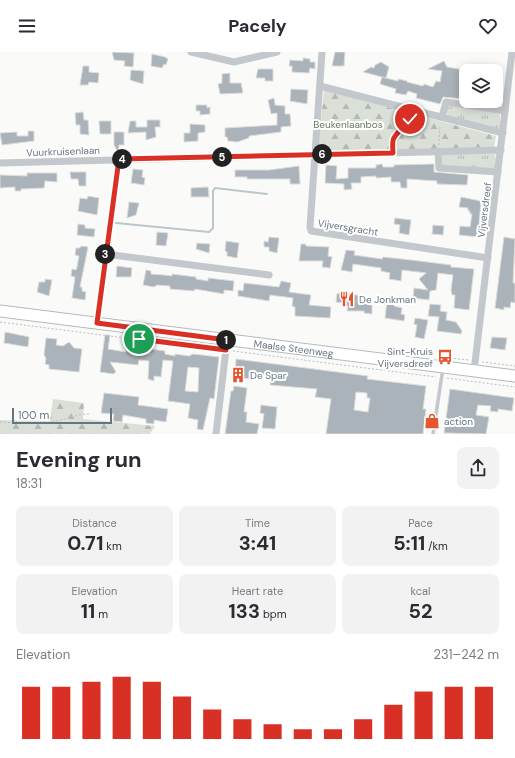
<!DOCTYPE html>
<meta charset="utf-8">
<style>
:root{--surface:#fff;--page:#f2f2f3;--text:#2b2b33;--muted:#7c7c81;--accent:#d93025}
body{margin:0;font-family:"DM Sans",sans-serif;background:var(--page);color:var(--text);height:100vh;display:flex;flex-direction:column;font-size:15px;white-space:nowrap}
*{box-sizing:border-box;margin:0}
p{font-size:13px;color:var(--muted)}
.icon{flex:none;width:22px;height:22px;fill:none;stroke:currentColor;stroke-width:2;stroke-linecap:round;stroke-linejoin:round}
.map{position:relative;height:382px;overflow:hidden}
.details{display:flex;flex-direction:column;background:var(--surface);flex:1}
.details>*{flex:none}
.fabs{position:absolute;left:459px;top:12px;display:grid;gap:8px}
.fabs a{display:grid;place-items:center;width:44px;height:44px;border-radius:8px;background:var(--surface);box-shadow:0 2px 10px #0003;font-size:20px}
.scale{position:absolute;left:12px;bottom:10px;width:100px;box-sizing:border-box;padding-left:4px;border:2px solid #657683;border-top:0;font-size:11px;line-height:14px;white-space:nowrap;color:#657683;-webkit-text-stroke:3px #fff;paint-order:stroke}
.pin{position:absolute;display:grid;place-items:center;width:34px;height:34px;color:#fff;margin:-17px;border:2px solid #fff;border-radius:50%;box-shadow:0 1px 4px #0007}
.km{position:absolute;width:20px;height:20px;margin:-10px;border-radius:50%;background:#222;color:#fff;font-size:11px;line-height:20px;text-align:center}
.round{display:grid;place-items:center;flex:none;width:42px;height:42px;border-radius:8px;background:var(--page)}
.headline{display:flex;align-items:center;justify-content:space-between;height:68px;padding:0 16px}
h1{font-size:22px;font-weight:700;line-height:30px}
.metrics{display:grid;grid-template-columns:repeat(3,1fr);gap:6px;height:68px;padding:4px 16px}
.metrics div{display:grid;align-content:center;border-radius:8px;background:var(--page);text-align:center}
.metrics b{font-size:20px;font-weight:700}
.metrics small{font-size:11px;font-weight:400}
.metrics p{font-size:11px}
.chart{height:112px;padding:8px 16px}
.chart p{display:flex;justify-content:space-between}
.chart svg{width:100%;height:72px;margin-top:4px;stroke:var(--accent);stroke-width:6}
header{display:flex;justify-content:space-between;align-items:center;height:52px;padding:0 16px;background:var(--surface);font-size:18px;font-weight:700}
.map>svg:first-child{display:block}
.grass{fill:url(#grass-tufts)}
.forest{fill:url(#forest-firs)}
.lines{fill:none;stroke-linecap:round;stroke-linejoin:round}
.stream{stroke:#bbc7cb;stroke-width:2}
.building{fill:#aab3b9;stroke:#dcdcda;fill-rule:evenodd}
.primary-casing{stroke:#b5babe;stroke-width:13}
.path{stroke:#bbbfc2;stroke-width:1;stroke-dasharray:2 2;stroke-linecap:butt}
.lane{stroke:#c3c8cc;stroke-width:3.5}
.street{stroke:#c3c8cc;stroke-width:7}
.primary{stroke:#fff;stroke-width:11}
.route-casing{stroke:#fff;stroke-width:8}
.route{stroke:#d93025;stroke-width:5}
.labels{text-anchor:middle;stroke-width:4;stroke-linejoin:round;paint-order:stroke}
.park-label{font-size:10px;fill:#687a64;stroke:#fff}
.street-label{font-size:10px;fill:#657683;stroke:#fff}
.poi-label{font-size:10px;fill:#657683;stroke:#fff;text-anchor:start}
</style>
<header><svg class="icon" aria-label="menu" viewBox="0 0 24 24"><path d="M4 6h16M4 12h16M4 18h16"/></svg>Pacely<svg class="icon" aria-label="heart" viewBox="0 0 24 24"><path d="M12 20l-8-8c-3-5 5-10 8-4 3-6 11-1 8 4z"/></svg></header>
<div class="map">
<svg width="515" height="382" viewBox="0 0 515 382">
<defs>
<pattern id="grass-tufts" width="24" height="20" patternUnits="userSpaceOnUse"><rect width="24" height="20" fill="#dadfd7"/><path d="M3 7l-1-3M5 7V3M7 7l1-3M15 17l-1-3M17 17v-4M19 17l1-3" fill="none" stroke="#b4b9b4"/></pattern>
<pattern id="forest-firs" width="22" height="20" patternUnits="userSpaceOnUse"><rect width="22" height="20" fill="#dadfd7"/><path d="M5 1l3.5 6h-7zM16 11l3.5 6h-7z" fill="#b4b9b4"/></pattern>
</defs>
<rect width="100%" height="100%" fill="#fafaf8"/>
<g class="grass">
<polygon points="450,54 500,62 500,75 497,77 447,63 446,56"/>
<polygon points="442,102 495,102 497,114 492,117 443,113 441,112"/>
</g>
<g class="forest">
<polygon points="324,38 496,84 494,96 318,99"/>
<polygon points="53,347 84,351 83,367 155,374 150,382 0,382 0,368 50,369"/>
</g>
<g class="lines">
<polyline class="stream" points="116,171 209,180 213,176 213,139 215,136 267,142"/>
</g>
<g class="building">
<polygon points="112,0 134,1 133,15 124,14 125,9 114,8"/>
<polygon points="335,0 345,0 344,14 332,14"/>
<polygon points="152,2 165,5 168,7 166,13 164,12 162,16 151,14"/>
<polygon points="303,6 310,7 310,10 315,10 315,17 310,16 309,21 292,20 292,14 289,14 290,8 303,9"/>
<polygon points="444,9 447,15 465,18 463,47 443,45 440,52 416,46 417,42 408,39 406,43 395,41 396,37 380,32 382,25 398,29 398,27 407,29 407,30 423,34 424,32 433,35 436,29 440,30 442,19 428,17"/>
<polygon points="381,10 389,15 386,26 363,20 371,15 374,16 375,13"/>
<polygon points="83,14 89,14 89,20 99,21 98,31 89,30 88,33 80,33"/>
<polygon points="258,17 273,17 273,29 265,29 265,26 256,26"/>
<polygon points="131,18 144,19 143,32 130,28"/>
<polygon points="230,21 230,31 241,31 243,41 220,42 218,32 222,31 222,22"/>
<polygon points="291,37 308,38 307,52 290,49"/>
<polygon points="274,46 275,53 285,54 285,62 290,62 291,74 281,75 281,80 249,84 249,86 237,90 228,89 227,85 225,85 225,76 277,73 277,61 271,62 268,48"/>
<polygon points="196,53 207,53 207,56 210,55 210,62 200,63 200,59 196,59"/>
<polygon points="83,60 84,68 88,68 89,83 80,82 80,73 76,73 75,61"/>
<polygon points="147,68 160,68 160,75 155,75 156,85 146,88 146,80 128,81 130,69 136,69 136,75 147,75"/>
<polygon points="99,69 111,69 111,82 100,82"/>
<polygon points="190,72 205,73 205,80 198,81 198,89 184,90 184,81 190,81"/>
<polygon points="28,79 34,79 34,89 2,93 0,81 17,80 17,84 28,84"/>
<polygon points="114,80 124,80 124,93 119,93 118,100 114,93"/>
<polygon points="382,112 383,115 394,115 394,113 434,112 434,120 468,123 467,133 437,132 437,129 407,127 407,136 401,136 400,130 391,130 391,125 376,126 376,124 361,125 361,131 351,131 352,137 344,138 344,132 325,131 326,113 337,114 336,127 348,126 348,116 376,116 376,113"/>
<polygon points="299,114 300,132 290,132 290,127 247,127 247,125 235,125 235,118 269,118"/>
<polygon points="133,117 143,118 142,125 145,126 144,133 131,131"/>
<polygon points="70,120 86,120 86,134 79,134 78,127 71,127"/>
<polygon points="27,121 57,121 57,130 45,129 44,136 21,137 21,139 15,139 15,135 0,136 0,123 27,124"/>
<polygon points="208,135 209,145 191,145 191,136"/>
<polygon points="88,144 99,146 97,163 78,159 80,146 87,147"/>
<polygon points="461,145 481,149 478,185 459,183 460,174 470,175 472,162 470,162 470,159 468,159 468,156 459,155"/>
<polygon points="129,150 139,151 136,163 127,166"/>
<polygon points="395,166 411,168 409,183 399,181 400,173 394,172"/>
<polygon points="78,172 85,173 85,176 95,177 94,185 77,183"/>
<polygon points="433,173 444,174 443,183 432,182"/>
<polygon points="157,180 168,181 166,194 156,193"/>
<polygon points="269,185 279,186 277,201 269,199 269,195 264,195 264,189 268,190"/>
<polygon points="504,185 515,187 513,231 515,231 515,251 511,250 510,256 504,255 504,258 495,256"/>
<polygon points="226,189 239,191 237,206 227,204 227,200 225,199"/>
<polygon points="197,191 210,192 209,201 196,197"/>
<polygon points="301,192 306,192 306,194 329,195 328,204 332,205 330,216 322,215 323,209 299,209"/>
<polygon points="81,194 88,195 80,235 82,235 82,239 86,240 85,248 72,246 75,225 71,224 72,217 76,218 77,215 79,204 75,203 76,196 80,196"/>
<polygon points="346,198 355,199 354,203 382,207 383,205 411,208 451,213 451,215 474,217 469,258 454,256 455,243 452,243 451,238 453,223 438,221 436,238 430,239 429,248 413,246 414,236 428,238 419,227 426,221 402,218 401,229 389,227 390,221 381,219 381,216 353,212 352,220 341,218"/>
<polygon points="117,214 132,216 131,225 116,225"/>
<polygon points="146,218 151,219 151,222 164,223 172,224 172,222 196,225 196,227 208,229 208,226 234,229 233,239 224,238 224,242 195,237 194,239 170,237 170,234 157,233 154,235 143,233"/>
<polygon points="45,227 52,228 49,244 37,240 39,230 45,230"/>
<polygon points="281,229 291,231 289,240 311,243 309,253 331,255 330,266 295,264 295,255 292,254 293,246 270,243 269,249 238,244 238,238 243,239 244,231 279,235"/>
<polygon points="342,240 366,245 366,249 370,249 370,253 372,253 372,262 364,261 364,259 347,259 348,254 345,254 345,251 336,250 337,242"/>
<polygon points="387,249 394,251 394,254 402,256 401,262 405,263 404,269 385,266"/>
<polygon points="430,252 441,253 440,259 447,260 446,268 456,270 462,279 461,282 437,279 439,265 428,264"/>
<polygon points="415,266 428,268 424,287 415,285 417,273 414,272"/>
<polygon points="5,280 29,285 28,295 4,291"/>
<path d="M 105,283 L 110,283 L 108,297 L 126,300 L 126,295 L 131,295 L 131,300 L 149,302 L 150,297 L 165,299 L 165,302 L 175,304 L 175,302 L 189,304 L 193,302 L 219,305 L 214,347 L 210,346 L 203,378 L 197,377 L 198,368 L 188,366 L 190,352 L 168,349 L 173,309 L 163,308 L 161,325 L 154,324 L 154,329 L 148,327 L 149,309 L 139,308 L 138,313 L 110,310 L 116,320 L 113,322 L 100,320 ZM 188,315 L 199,316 L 198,340 L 185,339 Z"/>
<polygon points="492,285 507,286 505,298 490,296"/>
<polygon points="46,286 57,287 56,293 63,294 69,290 74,296 82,297 79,320 49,317 49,313 45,312 46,306 44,303"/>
<path d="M 236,307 L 368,324 L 367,327 L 426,334 L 423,357 L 426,357 L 423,382 L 326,382 L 331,347 L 315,345 L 317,337 L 270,333 L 271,327 L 259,325 L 258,328 L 235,325 ZM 356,340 L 367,341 L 367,346 L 370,346 L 368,360 L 354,358 Z"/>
<polygon points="234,334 247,336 244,360 247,360 246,370 259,372 257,382 225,382 231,339 233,339"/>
<polygon points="450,337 514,346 512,359 498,357 498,360 490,359 491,354 478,353 476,363 489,365 486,382 444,381"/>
<polygon points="104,341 139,345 138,353 168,357 166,370 154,368 154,372 146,371 146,367 123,363 122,370 113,369 114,362 101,361"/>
<polygon points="261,353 277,355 275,377 262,376 264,362 260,361"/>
</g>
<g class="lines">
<g class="primary-casing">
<g id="primary">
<path id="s1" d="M 0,259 L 515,324"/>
</g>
</g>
<g class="path">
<polyline points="439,93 440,73"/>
<path d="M 392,94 C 392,81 403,74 411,65"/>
<polyline points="0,270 220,298"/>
<polyline points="233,299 436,325"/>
<polyline points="438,305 469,308"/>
<polyline points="482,310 515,314"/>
<polyline points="447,326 515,335"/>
<path d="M 0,370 C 20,371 41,373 60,368 C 73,366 75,362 91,362"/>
</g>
<polyline class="lane" points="433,382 443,316"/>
<g class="street">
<polyline points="191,0 234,10 277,0"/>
<polyline points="322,0 310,175 311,179 488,206"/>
<polyline points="320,34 503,81"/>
<polyline points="442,65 446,50 505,59"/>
<polyline points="438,100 439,116 498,120"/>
<polyline points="0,111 501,98"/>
<polyline points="105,202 269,223"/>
<polyline points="97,271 119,107"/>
<polyline points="474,319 512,0"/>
<polyline points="216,382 227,289"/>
</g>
<use href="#primary" class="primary"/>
</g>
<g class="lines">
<g class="route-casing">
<path id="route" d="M 139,287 L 226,298 L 227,288 L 97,271 L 119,107 L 393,101 C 392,87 392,87 401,77 C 404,72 404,69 410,67"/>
</g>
<use href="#route" class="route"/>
</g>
<defs>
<g id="restaurant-bare" transform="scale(1.2)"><path d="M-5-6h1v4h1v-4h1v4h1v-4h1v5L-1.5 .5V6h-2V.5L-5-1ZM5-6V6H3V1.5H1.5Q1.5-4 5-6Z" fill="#e4572e" stroke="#fff" stroke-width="2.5" paint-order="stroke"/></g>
<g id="bus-bare" transform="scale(1.2)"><path d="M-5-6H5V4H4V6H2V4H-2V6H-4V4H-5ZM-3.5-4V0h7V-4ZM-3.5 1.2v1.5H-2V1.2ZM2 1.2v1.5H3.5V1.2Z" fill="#e4572e" stroke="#fff" stroke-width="2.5" paint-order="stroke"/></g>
<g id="building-bare" transform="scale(1.2)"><path d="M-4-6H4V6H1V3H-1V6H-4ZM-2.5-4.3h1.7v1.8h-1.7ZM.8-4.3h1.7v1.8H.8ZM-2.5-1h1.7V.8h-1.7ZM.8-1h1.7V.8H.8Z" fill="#e4572e" stroke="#fff" stroke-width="2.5" paint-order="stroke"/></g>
<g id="shop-bare" transform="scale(1.2)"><path d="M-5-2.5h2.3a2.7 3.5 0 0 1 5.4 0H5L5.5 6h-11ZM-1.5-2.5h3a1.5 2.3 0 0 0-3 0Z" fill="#e4572e" stroke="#fff" stroke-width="2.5" paint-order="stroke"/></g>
</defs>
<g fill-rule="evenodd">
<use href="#restaurant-bare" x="347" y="247"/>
<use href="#bus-bare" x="445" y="305"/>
<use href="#building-bare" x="238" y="323"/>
<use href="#shop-bare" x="432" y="369"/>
</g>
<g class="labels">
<g class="park-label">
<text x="348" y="76">Beukenlaanbos</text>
</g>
<g class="street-label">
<text transform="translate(63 99) rotate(-2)" y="4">Vuurkruisenlaan</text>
<text transform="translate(484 158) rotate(-83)" y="4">Vijversdreef</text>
<text transform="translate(348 175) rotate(9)" y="4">Vijversgracht</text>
<text dy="4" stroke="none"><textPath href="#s1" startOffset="296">Maalse Steenweg</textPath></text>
</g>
<g class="poi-label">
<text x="359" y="251">De Jonkman</text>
<text x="433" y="303" text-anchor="end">Sint-Kruis<tspan x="433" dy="12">Vijversdreef</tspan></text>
<text x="250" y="327">De Spar</text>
<text x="444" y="373">action</text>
</g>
</g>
</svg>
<div class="fabs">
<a><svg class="icon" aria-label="layers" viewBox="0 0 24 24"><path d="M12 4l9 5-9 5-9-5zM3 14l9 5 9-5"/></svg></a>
</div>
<div class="scale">100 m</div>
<div class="pin" style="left:139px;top:287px;background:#1e9e55"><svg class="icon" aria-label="arrive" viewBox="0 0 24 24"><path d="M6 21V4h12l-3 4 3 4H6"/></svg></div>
<div class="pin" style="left:410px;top:67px;background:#d93025"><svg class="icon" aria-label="check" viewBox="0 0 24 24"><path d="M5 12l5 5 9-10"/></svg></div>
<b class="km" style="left:226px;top:288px">1</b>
<b class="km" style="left:105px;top:202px">3</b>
<b class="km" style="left:122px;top:107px">4</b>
<b class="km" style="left:222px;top:105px">5</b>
<b class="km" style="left:322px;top:102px">6</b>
</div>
<section class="details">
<div class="headline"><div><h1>Evening run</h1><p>18:31</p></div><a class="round"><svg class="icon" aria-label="share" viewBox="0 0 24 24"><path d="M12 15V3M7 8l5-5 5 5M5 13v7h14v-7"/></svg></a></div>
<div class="metrics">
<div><p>Distance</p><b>0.71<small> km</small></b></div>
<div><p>Time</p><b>3:41</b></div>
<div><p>Pace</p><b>5:11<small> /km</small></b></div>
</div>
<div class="metrics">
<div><p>Elevation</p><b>11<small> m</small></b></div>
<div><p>Heart rate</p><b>133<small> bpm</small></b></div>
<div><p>kcal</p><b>52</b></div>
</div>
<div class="chart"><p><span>Elevation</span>231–242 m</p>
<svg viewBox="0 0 160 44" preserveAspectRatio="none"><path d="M5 44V12M15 44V12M25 44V9M35 44V6M45 44V9M55 44V18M65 44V26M75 44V32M85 44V35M95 44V38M105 44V38M115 44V32M125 44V23M135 44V15M145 44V12M155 44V12"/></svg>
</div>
</section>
